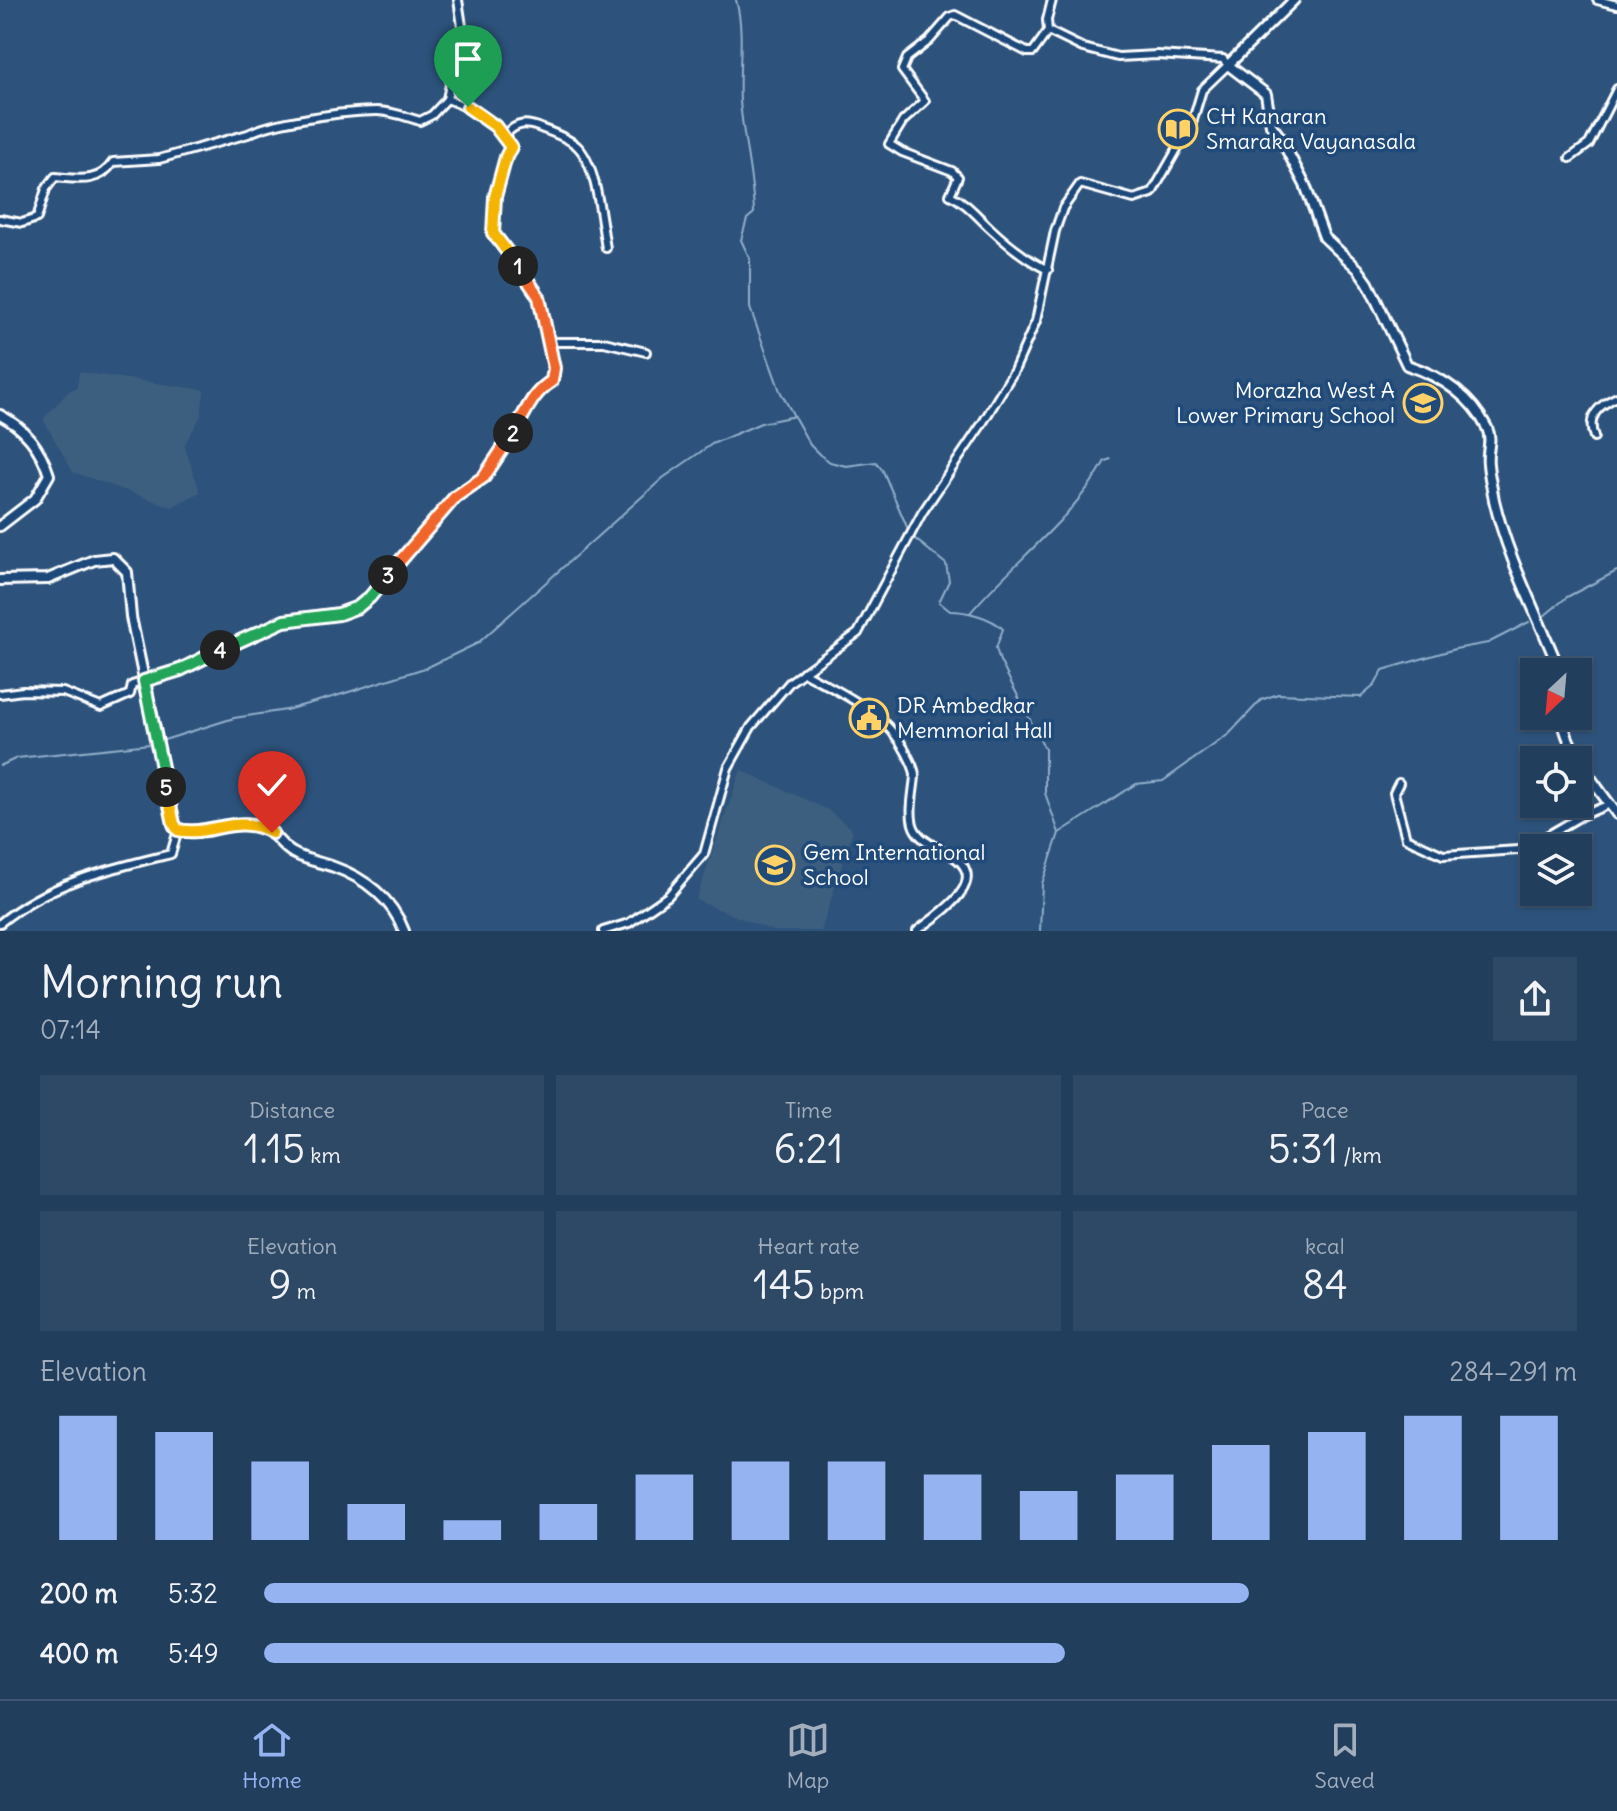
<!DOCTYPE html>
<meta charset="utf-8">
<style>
:root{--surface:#223e5d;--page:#2e4966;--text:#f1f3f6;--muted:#a2aebc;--line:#3f5772;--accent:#95b2f1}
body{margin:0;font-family:Delius,sans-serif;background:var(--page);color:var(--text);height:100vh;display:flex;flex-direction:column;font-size:30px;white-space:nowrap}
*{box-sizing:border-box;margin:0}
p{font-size:26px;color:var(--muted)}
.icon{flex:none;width:44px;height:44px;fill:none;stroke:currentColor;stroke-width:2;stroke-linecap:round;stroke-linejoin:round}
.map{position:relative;height:931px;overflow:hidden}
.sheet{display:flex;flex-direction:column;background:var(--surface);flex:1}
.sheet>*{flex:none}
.needle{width:52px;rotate:206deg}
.fabs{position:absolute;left:1520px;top:658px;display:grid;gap:16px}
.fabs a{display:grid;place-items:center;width:72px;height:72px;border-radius:0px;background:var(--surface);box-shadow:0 2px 6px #0004,0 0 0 2px var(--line);font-size:40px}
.pin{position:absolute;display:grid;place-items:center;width:68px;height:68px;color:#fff;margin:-82px -34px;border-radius:50% 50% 50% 0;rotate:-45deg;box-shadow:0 0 8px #0007}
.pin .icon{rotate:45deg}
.km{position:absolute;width:40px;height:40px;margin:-20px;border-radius:50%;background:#222;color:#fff;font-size:22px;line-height:40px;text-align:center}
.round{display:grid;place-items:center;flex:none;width:84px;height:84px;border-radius:0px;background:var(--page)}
.head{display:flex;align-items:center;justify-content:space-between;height:136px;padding:0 40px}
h1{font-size:44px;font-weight:600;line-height:60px}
.stats{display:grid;grid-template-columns:repeat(3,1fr);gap:12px;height:136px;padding:8px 40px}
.stats div{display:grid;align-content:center;border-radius:0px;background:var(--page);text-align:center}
.stats b{font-size:40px;font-weight:600}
.stats small{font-size:22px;font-weight:400}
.stats p{font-size:22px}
.chart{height:224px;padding:16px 40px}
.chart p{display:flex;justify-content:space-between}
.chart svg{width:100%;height:144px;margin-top:8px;stroke:var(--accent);stroke-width:6}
ul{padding:0 40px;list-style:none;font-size:26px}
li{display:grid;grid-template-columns:128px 96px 1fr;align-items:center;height:60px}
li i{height:20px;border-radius:10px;background:var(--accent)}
.dock{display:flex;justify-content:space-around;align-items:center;height:112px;border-top:2px solid var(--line);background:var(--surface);font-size:22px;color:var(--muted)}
.dock a{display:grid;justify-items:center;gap:4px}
.dock .current{color:var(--accent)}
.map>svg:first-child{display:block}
.built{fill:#3e5e7f}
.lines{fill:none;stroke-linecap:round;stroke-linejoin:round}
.stream{stroke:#93afcb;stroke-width:2}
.street-casing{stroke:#fff;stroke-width:12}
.secondary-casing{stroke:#fff;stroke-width:14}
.street{stroke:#1f4a7a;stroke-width:6}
.secondary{stroke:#1f4a7a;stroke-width:8}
.split-1-casing{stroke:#fff;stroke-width:16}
.split-2-casing{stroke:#fff;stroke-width:16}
.split-3-casing{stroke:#fff;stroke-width:16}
.split-4-casing{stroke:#fff;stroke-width:16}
.split-5-casing{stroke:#fff;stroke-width:16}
.split-6-casing{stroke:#fff;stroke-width:16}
.split-1{stroke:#f5b400;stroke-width:10}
.split-2{stroke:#f0652b;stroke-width:10}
.split-3{stroke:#f0652b;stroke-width:10}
.split-4{stroke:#22a559;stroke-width:10}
.split-5{stroke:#22a559;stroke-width:10}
.split-6{stroke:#f5b400;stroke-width:10}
.labels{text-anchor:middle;stroke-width:7;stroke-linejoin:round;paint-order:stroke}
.poi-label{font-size:22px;fill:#fff;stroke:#1f4a7a;text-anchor:start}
</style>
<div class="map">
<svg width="1617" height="931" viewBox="0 0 1617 931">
<rect width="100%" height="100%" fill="#2d537c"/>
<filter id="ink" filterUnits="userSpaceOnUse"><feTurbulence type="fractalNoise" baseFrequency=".0125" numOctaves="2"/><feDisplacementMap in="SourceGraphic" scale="16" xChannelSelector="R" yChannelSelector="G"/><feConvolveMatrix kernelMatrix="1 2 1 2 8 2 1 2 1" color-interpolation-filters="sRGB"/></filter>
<g filter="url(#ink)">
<g class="built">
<polygon points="79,372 204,390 201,416 184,445 200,492 172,507 73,472 43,419 69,391 77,388"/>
<polygon points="741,770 826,809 853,830 821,931 773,931 696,900"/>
</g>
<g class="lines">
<g class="stream">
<path d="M 736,0 C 745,32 738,67 740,101 C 743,139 753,175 754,213 L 747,219 L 741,240 L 750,259 L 750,308 L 780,391 L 810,445 L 820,455 L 830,462 L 846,466 L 876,462 L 883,471 L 907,527"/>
<path d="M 914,538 L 946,564 L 949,581 L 939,602 L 950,611 C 966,611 991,617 1003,629 L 996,648 L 1000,661 L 1045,749 L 1045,793 L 1059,833 L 1042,884 L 1040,931"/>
<path d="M 970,613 C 1012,563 1073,519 1105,461 L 1111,459"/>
<polyline points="1544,616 1567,597 1617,571"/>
<polyline points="161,741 234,718 286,710 336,696 428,667 478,643 663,478 712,444 761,423 795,416"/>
<polyline points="0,766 17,758 150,744"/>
<polyline points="1059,833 1136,784 1163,781 1229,734 1261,700 1278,694 1361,697 1375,685 1383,670 1455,649 1488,643 1529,622"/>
</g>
<g class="street-casing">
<g id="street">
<polyline points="1597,0 1617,5"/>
<polyline points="447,99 462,26 458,0"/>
<path d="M 505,135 C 517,122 526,122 543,129 C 554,133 568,138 577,146 C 597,165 601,221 606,248"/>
<polyline points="1570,158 1589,144 1617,89"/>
<path d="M 0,219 L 22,223 L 37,218 L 46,189 L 55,177 C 78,179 99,184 113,162 L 159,159 L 248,134 C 272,121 348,111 377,111 C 392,111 406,117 420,121 L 432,115 L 447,99 C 473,109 497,122 511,147 L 506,157 L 495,197 L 493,233 L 539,297 L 554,368 L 552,381 L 542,387 L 531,400 L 516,428 L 484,477 L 455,497 L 370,597 L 358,607 L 339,614 L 284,621 L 180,670 L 132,685 L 130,694 L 101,707 L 63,692 L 23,691 L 0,694"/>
<path d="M 1048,270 C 1027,260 1007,244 990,228 C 977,216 966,202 950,195 L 958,177 L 952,171 L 902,152 L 889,144 L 903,121 L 925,101 L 902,70 L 907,58 L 929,41 L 950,17 L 955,15 L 1027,52 L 1033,52 L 1048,31"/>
<polyline points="549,342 604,342 646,352"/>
<path d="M 1594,437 C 1586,416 1599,405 1617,397"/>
<path d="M 803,672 C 842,694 887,712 907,754 C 910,761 915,768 915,776 C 914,791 907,818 916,831 C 923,842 940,849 951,855 C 994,881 938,914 917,931"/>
<polyline points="1399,783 1394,793 1406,838 1443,855 1518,850 1533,844 1581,816 1610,804"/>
<path d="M 0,923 C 50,882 110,869 171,854 L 178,830"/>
<polyline points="603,931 629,923 668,896 704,854 728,768 751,727 790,682 858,633 922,513 982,424 1014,371 1036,321 1055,231 1063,208 1080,184 1134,199 1152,193 1192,123 1202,90 1228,65 1223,59 1157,55 1118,57 1083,48 1048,31 1047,20 1052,0"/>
</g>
</g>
<g class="secondary-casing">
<g id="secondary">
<path d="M 1294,0 L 1228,65 L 1266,94 L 1271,125 L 1280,137 L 1305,185 L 1324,237 L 1358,269 L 1368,283 L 1407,365 C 1440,376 1471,396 1487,428 C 1493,441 1486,451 1488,464 C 1489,476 1492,488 1494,500 C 1508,560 1538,615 1560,672"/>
<path d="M 0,415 C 25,428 41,449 49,475 L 35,499 L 0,526"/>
<path d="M 0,580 L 48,579 L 94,560 L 113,558 L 127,572 L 131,617 L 175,828 C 195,839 230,820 254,824 C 273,827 278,845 293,853 C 305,860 320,862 334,867 C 365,878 392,899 404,931"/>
<path d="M 1563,716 C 1562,744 1600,791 1617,814"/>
</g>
</g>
<use href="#street" class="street"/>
<use href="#secondary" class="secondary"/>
</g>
</g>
<g class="lines" filter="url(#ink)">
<g class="split-1-casing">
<polyline id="split-1" points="468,107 495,126 511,147 506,157 495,197 493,233 518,266"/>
</g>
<g class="split-2-casing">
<path id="split-2" d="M 513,433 C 526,413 531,394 552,381 L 554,368 L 539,297 L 518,266"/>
</g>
<g class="split-3-casing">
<polyline id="split-3" points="388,575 455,497 484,477 513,433"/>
</g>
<g class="split-4-casing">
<polyline id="split-4" points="220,650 284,621 339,614 358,607 370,597 388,575"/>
</g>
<g class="split-5-casing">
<polyline id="split-5" points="166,787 144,681 180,670 220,650"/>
</g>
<g class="split-6-casing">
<path id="split-6" d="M 166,787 L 174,824 L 178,830 C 212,837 236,812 272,833"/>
</g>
<use href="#split-1" class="split-1"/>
<use href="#split-2" class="split-2"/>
<use href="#split-3" class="split-3"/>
<use href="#split-4" class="split-4"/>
<use href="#split-5" class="split-5"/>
<use href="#split-6" class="split-6"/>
</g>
<defs>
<g id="library-ring" transform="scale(2)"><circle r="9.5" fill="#1f4a7a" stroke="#ffd166" stroke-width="1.5"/><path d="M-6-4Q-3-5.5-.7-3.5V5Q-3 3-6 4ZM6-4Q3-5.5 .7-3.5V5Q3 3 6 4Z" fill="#ffd166"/></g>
<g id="school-ring" transform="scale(2)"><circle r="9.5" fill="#1f4a7a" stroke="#ffd166" stroke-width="1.5"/><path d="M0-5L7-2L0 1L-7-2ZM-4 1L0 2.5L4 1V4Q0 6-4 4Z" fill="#ffd166"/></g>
<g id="civic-ring" transform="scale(2)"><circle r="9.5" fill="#1f4a7a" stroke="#ffd166" stroke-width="1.5"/><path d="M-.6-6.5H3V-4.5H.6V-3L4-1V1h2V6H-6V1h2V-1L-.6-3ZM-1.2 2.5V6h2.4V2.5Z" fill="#ffd166"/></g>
</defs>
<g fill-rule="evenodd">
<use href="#library-ring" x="1178" y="129"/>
<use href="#school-ring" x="1423" y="403"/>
<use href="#civic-ring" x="869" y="718"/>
<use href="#school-ring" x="775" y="865"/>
</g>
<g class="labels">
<g class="poi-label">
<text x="1206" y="124">CH Kanaran<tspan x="1206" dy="25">Smaraka Vayanasala</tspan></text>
<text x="1395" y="398" text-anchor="end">Morazha West A<tspan x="1395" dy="25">Lower Primary School</tspan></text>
<text x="897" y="713">DR Ambedkar<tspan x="897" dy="25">Memmorial Hall</tspan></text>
<text x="803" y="860">Gem International<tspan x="803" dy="25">School</tspan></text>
</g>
</g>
</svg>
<div class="fabs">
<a><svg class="needle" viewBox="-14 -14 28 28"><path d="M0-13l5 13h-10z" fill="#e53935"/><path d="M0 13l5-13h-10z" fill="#a2aebc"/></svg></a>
<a><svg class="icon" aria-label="locate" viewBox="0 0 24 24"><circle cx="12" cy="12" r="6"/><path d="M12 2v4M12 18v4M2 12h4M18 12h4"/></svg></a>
<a><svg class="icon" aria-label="layers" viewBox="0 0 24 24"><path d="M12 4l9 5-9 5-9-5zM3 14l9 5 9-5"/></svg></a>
</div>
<div class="pin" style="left:468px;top:107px;background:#1e9e55"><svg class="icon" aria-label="arrive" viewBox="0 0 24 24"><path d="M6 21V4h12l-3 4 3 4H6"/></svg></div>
<div class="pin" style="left:272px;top:833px;background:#d93025"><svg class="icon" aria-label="check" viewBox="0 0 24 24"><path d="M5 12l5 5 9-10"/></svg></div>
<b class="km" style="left:518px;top:266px">1</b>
<b class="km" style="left:513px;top:433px">2</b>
<b class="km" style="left:388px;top:575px">3</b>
<b class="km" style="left:220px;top:650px">4</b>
<b class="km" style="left:166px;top:787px">5</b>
</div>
<section class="sheet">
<div class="head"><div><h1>Morning run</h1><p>07:14</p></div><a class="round"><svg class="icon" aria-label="share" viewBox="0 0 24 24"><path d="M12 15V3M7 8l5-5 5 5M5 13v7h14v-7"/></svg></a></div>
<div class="stats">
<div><p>Distance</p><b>1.15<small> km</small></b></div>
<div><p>Time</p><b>6:21</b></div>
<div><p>Pace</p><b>5:31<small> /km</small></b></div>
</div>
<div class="stats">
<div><p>Elevation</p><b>9<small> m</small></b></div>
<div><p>Heart rate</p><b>145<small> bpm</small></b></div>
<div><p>kcal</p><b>84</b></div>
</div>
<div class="chart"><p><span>Elevation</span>284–291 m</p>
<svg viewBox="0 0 160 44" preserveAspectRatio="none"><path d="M5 44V6M15 44V11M25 44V20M35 44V33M45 44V38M55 44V33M65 44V24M75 44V20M85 44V20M95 44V24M105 44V29M115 44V24M125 44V15M135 44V11M145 44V6M155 44V6"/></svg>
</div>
<ul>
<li><b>200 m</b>5:32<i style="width:75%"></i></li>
<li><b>400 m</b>5:49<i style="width:61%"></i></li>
</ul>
</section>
<nav class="dock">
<a class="current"><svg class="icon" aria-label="home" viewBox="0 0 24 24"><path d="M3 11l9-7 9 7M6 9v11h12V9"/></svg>Home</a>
<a><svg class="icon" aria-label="map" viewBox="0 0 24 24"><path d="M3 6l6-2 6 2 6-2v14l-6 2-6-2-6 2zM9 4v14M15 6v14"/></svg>Map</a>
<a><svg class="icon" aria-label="saved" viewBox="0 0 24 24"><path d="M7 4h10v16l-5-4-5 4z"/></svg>Saved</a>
</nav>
